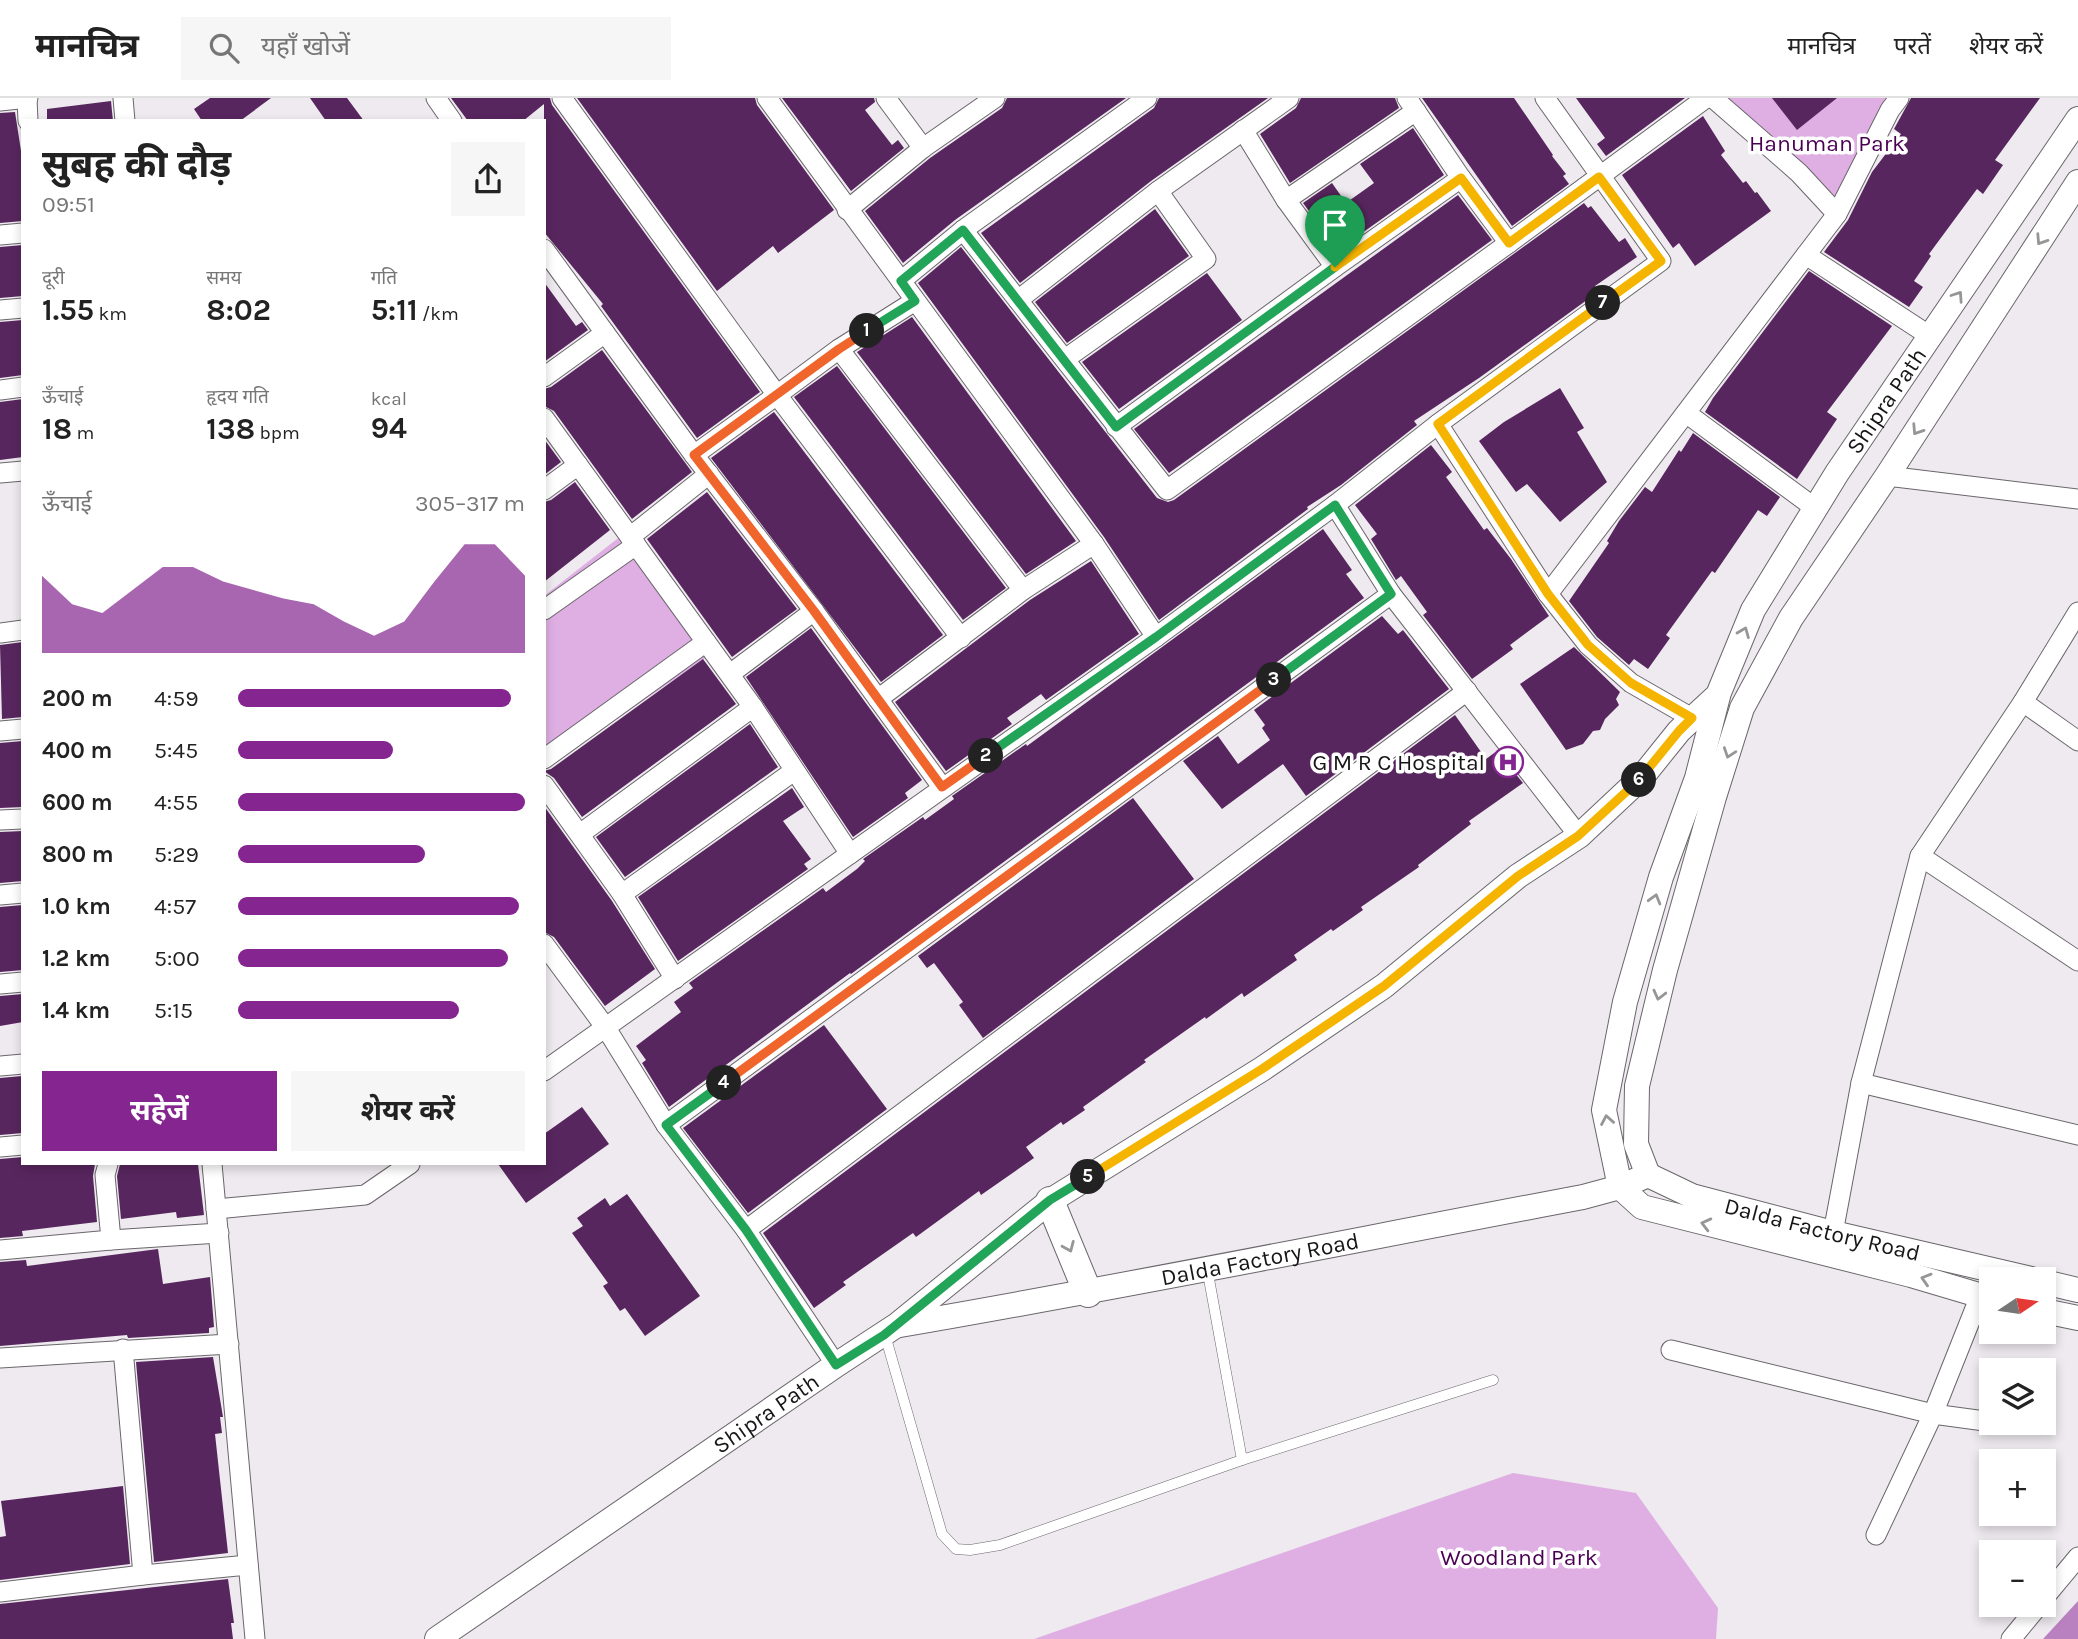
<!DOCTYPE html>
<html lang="hi">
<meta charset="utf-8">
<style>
:root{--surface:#fff;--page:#f6f6f6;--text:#222;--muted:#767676;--line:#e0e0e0;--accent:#852690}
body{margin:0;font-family:Karla,"Noto Sans Devanagari",sans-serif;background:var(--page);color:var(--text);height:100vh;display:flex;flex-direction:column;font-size:26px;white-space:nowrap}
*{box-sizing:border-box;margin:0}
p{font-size:23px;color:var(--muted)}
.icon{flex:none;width:38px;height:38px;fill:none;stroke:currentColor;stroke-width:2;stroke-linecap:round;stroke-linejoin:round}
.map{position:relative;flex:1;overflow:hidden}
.panel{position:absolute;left:21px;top:21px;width:525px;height:1046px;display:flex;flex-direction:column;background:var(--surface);border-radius:0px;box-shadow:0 4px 10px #0003}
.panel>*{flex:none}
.needle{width:46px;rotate:77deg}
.buttons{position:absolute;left:1979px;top:1169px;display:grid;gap:14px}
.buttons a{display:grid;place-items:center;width:77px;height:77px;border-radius:0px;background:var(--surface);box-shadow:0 4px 10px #0003;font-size:35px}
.pin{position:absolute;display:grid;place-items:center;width:60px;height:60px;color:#fff;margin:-72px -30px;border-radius:50% 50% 50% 0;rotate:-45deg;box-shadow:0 0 7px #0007}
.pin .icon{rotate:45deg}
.km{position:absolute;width:35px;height:35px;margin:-18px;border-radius:50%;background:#222;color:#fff;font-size:19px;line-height:35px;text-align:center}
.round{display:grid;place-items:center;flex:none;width:74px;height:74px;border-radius:0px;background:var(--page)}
.overview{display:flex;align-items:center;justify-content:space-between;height:119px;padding:0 21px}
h1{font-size:38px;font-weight:700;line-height:52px}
.metrics{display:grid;grid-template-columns:repeat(3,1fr);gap:10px;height:119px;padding:7px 21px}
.metrics div{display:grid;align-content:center}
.metrics b{font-size:30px;font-weight:700}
.metrics small{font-size:19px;font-weight:400}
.metrics p{font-size:19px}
.chart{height:196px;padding:14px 21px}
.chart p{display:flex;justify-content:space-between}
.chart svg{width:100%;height:126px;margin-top:7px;fill:var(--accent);opacity:.7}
.action{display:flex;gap:14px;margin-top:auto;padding:14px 21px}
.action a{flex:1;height:80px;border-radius:0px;background:var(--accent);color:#fff;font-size:28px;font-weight:700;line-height:80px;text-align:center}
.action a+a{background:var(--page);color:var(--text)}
ul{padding:0 21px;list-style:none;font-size:23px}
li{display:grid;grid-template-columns:112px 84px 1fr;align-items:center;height:52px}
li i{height:18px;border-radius:9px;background:var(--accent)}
header{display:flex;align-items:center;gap:42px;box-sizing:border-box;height:98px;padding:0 35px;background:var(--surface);border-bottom:2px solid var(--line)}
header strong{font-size:33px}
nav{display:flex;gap:38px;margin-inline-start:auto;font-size:24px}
.search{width:490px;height:63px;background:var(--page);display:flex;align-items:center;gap:18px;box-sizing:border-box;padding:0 24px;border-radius:0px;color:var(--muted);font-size:26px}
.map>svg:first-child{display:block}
.green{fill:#dfafe4}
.water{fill:#b981bf}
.building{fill:#58265e}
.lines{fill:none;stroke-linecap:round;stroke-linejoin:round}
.service-casing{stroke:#6a666b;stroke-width:11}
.minor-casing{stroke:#6a666b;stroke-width:21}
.tertiary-casing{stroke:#6a666b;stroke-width:26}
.secondary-casing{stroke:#6a666b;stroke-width:30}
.service{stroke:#fff;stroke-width:10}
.minor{stroke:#fff;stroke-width:19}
.tertiary{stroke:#fff;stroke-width:24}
.secondary{stroke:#fff;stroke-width:28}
.oneway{stroke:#979697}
.split-1-casing{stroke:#fff;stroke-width:14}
.split-2-casing{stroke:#fff;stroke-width:14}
.split-3-casing{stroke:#fff;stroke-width:14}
.split-4-casing{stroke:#fff;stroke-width:14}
.split-5-casing{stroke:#fff;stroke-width:14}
.split-6-casing{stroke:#fff;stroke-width:14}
.split-7-casing{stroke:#fff;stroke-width:14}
.split-8-casing{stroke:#fff;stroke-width:14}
.split-1{stroke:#22a559;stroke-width:9}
.split-2{stroke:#f0652b;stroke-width:9}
.split-3{stroke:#22a559;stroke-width:9}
.split-4{stroke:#f0652b;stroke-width:9}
.split-5{stroke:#22a559;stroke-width:9}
.split-6{stroke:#f5b400;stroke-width:9}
.split-7{stroke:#f5b400;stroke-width:9}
.split-8{stroke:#f5b400;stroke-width:9}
.labels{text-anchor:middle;stroke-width:7;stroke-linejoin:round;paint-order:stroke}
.park-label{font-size:23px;fill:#490052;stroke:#fff}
.street-label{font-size:23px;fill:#171517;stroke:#fff}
.poi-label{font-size:23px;fill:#171517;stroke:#fff;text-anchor:end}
</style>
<header>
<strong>मानचित्र</strong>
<div class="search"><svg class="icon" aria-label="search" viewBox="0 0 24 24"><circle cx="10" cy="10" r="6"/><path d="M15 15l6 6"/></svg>यहाँ खोजें</div>
<nav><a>मानचित्र</a><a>परतें</a><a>शेयर करें</a></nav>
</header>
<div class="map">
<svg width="2078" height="1541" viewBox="0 0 2078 1541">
<rect width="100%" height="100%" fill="#eeeaef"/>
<g class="green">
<polygon points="1712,0 1907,0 1837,116"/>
<polygon points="626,434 714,554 544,671 544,498"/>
<polygon points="1513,1375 1636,1395 1718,1510 1716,1541 1034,1541"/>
</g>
<polygon class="water" points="2078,1503 2078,1541 2043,1541"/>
<g class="building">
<polygon points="210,0 271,0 240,23 202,23 194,11"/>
<polygon points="310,0 347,0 364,23 326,23"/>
<polygon points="451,0 550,0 552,7 760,294 697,340 601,208 603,206 544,134 544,6 523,23 468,23"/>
<polygon points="577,0 755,0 757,7 834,112 778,155 773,148 717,193"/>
<polygon points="782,0 874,0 875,4 865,12 892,47 898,42 904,50 851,93"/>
<polygon points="1007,0 1126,0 955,122 903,165 865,113 930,60 1002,10"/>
<polygon points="1159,0 1268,0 1151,83 1020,185 981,135 1154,10"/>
<polygon points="1301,0 1395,0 1399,10 1290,85 1260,36 1296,10"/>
<polygon points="1422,0 1514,0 1553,57 1552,58 1566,76 1563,78 1569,86 1512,128"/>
<polygon points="1576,0 1685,0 1606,58 1597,46 1605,40"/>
<polygon points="1772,0 1837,0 1797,32"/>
<polygon points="1911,0 2040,0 1995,62 2003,67 1983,96 1977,91 1929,156 1931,158 1914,183 1923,189 1909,209 1824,154 1848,122 1872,74 1901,36 1894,31"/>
<polygon points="111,3 113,23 47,23 47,11"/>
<polygon points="15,14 23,66 23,123 0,125 0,15"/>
<polygon points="1703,18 1725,53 1721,57 1743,85 1746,83 1755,95 1757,94 1771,113 1695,168 1679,145 1673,150 1622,77"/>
<polygon points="1413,30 1444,77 1338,152 1303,105 1332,85 1346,105 1374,85 1360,66"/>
<polygon points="1458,97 1492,142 1169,375 1134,331"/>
<polygon points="1584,105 1588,110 1591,108 1619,144 1625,140 1637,159 1595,188 1598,194 1479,280 1414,323 1417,327 1341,387 1307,409 1308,411 1159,522 1104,439 918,185 961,149 1157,400 1168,404 1174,402"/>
<polygon points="1155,111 1189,158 1067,245 1035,204"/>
<polygon points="23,147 23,198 0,200 0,149"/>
<polygon points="1809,173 1892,228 1827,314 1837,321 1797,381 1705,314 1713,300"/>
<polygon points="1207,175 1242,222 1119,311 1082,264"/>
<polygon points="544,184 576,228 582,224 588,232 544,264"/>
<polygon points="912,219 1076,443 1026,476 857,254"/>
<polygon points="23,222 23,277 0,280 0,224"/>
<polygon points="602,252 692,374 632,421 554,313 544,308 544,291 551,289"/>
<polygon points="837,268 1006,490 963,522 794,299"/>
<polygon points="1560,290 1584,330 1577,334 1607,384 1560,424 1527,386 1516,394 1479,343 1504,324"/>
<polygon points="23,301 23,359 0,362 0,304"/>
<polygon points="774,314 943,537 881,584 711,360"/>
<polygon points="1693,335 1780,399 1767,418 1758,412 1715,475 1712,473 1666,537 1670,540 1648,571 1634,561 1629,567 1597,539 1569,503 1609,445 1607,443 1619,423 1645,389 1652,394 1679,352 1681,354"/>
<polygon points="544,341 561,364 544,377"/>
<polygon points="1431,347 1452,374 1446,379 1484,432 1487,430 1511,461 1549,518 1510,547 1513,551 1472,581 1423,517 1427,514 1401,478 1396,482 1371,441 1377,436 1355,407"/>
<polygon points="575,384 610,432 544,484 544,404 551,402"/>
<polygon points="707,394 797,511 732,559 647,441"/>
<polygon points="1323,431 1352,472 1346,476 1364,500 851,876 850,875 669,1009 642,965 646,962 636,948 681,914 674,904 693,890 689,885 823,790 826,794 857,771 865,763 863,761 923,719 925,722 954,701 952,698 1026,646 1027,648"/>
<polygon points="1091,463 1139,536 1046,602 1041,596 1007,620 1012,626 946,673 895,604 1030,502"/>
<polygon points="1382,518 1398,536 1403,532 1449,591 1306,698 1283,666 1222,711 1183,663 1218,638 1238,666 1270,642 1262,630 1265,627 1254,612"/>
<polygon points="811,530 922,682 905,695 908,700 853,739 746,579"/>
<polygon points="23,544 23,619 2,621 0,547"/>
<polygon points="1574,549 1620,594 1616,601 1619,607 1605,621 1600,632 1593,633 1583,646 1566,652 1520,586"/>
<polygon points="703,561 736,606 582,719 554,680 544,673 551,671"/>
<polygon points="1455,617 1486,661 1497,653 1523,685 1469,723 1471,726 1418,767 1419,769 1361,809 1363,812 1333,833 1331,831 1294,857 1297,862 1244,899 1242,895 1206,921 1205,919 1144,962 1146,964 1083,1009 1085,1012 1063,1027 1061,1024 1026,1049 1034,1060 981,1097 979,1093 916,1139 913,1135 843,1184 846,1187 814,1210 763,1135"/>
<polygon points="750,626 778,669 625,779 596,739"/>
<polygon points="23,643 23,709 0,710 0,645"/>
<polygon points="792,690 804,709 783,723 811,761 804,766 808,771 678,863 638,799"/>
<polygon points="1133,700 1194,781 983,940 959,907 963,904 934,865 927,870 918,858"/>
<polygon points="544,708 612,803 655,871 605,908 554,839 544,834"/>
<polygon points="23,733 23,783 0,785 0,734"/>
<polygon points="23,807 23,872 0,874 0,809"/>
<polygon points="23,896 23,924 0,928 0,898"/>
<polygon points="824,927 887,1011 748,1115 683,1030"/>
<polygon points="22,978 23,1035 0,1037 0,980"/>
<polygon points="582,1009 609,1046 526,1105 498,1066 544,1066 544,1036"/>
<polygon points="23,1059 23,1066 95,1066 93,1078 97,1124 22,1133 23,1138 0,1140 0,1061"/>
<polygon points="120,1066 198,1066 204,1117 177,1120 176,1114 121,1121 117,1078"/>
<polygon points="627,1096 700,1198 645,1238 625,1210 620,1213 603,1188 608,1185 572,1135 583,1128 577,1120 605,1100 610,1108"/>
<polygon points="158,1151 163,1186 210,1179 214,1229 209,1230 209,1235 128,1240 127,1237 0,1248 0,1164 26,1162 27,1168"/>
<polygon points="213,1259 223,1319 220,1319 222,1335 215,1336 228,1455 154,1464 136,1264"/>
<polygon points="123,1388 130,1466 0,1482 0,1439 6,1438 1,1403"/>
<polygon points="228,1481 234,1525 231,1525 233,1541 0,1541 0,1506"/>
</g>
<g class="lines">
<g class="service-casing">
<g id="service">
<polyline points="1207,1170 1242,1362 1493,1282"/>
<polyline points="885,1237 942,1436 956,1451 970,1452 1000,1447 1242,1362"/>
</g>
</g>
<g class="minor-casing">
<g id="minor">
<polyline points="27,0 28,23"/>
<polyline points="123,0 125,23"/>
<polyline points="436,0 452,23"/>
<polyline points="562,0 777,297 694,357"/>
<polyline points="767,0 1094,446 1156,539"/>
<polyline points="886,0 923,50"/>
<polyline points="1713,0 1799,75 1837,116"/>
<polyline points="0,3 28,0"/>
<polyline points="1243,32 1286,102 1335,169 1461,80"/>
<polyline points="1286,102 1416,13"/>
<polyline points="847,112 923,50 995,0"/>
<polyline points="963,132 1167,392 1509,145 1461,80 1407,0"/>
<polyline points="0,137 23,135"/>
<polyline points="1509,145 1706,0"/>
<polyline points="544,151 605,235 544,279"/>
<polyline points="1806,157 1930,238"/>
<polyline points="901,183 963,132 1147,0"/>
<polyline points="1018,202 1158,93 1289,0"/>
<polyline points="915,203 839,251 777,297 961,540"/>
<polyline points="0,212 23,210"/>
<polyline points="605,235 694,357 814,513 942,689"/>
<polyline points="839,251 1023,492"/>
<polyline points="1065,261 1206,161 1158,93"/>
<polyline points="0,292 23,289"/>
<polyline points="1686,315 1815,410"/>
<polyline points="544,320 753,609 850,756"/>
<polyline points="1438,326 1548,496 1588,547 1631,585 1692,620"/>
<polyline points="1116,329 1335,169"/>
<polyline points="0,375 23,373"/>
<polyline points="1887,378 2078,401"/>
<polyline points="544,392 578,367"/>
<polyline points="1335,407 1391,496 1579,738"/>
<polyline points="630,439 709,376"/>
<polyline points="1548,496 1837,116 1890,12 1899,0"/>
<polyline points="544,512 636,447"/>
<polyline points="0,535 23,532"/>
<polyline points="730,576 814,513"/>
<polyline points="878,601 1023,492 1094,446"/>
<polyline points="2023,604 2078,643"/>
<polyline points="0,633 23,631"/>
<polyline points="544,661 706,544"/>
<polyline points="544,687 622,796 675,881"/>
<polyline points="0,722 23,721"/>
<polyline points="580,736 753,609"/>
<polyline points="1920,758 2078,863"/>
<polyline points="622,796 794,673"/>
<polyline points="0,797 23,795"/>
<polyline points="544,846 606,930 666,1027"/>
<polyline points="0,886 23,884"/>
<polyline points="0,968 23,966"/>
<polyline points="544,973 1156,539 1335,407 1438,326 1661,163 1545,0"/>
<polyline points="1861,985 2078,1037"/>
<polyline points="0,1049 23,1047"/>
<polyline points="108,1066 105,1077 111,1142"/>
<polyline points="212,1066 255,1541"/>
<polyline points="216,1111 365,1097 410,1066"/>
<polyline points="746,1132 1467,593"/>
<polyline points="1833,1135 1861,985 1920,758 2023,604 2078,514"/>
<polyline points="0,1152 111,1142 219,1135"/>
<polyline points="123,1251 143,1477"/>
<polyline points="1671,1252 1933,1316 1992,1324"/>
<polyline points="0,1260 229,1246"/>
<polyline points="836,1267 746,1132 666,1027 1391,496"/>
<polyline points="1876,1437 1933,1316 1980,1198"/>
<polyline points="0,1494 143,1477 248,1467"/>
<polyline points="2044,1500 2078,1459"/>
<polyline points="2011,1541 2039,1507"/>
</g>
</g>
<g class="tertiary-casing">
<g id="tertiary">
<polyline points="1648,1077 1636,1046 1637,988 1665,872 1714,699 1742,610 1791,520 1887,378 2078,84"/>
<polyline points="1620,1089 1604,1012 1625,904 1661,779 1697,680 1718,598"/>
<polyline points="1620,1089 1642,1109 1911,1177 1992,1201"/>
<polyline points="2044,1184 2078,1192"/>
<polyline points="2044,1213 2078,1220"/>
<path id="s1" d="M 900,1227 C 1128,1188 1355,1142 1583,1099 L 1620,1089 L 1648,1077 L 1692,1098 L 1833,1135 L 2031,1181"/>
<path id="s2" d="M 437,1541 L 836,1267 L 897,1227 L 1050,1103 L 1262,971 L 1384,888 L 1518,778 L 1579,738 L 1642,679 L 1679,633 L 1718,597 L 1753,512 L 1837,375 L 2078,21"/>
</g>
</g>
<g class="secondary-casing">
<polyline id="secondary" points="1050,1103 1088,1195"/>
</g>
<use href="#service" class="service"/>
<use href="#minor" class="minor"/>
<use href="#tertiary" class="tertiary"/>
<use href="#secondary" class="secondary"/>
</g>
<defs><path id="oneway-chevron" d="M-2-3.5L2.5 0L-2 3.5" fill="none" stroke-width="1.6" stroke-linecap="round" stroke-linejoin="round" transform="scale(1.75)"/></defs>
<g class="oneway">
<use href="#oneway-chevron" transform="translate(2041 142) rotate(123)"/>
<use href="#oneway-chevron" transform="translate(1958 198) rotate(-56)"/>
<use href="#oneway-chevron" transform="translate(1917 332) rotate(123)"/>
<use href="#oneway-chevron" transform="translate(1744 534) rotate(-68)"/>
<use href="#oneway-chevron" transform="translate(1729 655) rotate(109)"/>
<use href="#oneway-chevron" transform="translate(1655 801) rotate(-74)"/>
<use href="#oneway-chevron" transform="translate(1659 897) rotate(104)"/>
<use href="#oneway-chevron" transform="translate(1607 1022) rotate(-100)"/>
<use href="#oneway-chevron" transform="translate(1706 1126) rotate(-166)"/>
<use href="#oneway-chevron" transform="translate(1069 1149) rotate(67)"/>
<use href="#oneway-chevron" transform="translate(1926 1181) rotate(-163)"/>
</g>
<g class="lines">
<g class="split-1-casing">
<polyline id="split-1" points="867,233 915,203 901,183 963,132 1116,329 1335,169"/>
</g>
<g class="split-2-casing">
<polyline id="split-2" points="867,233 839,251 694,357 814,513 942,689 986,658"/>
</g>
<g class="split-3-casing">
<polyline id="split-3" points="986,658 1156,539 1335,407 1391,496 1274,582"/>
</g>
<g class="split-4-casing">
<polyline id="split-4" points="724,985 1274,582"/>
</g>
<g class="split-5-casing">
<polyline id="split-5" points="724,985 666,1027 746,1132 836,1267 884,1237 1050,1102 1088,1079"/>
</g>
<g class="split-6-casing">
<polyline id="split-6" points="1088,1079 1262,971 1384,888 1518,778 1578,738 1639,682"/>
</g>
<g class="split-7-casing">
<polyline id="split-7" points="1603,205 1438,326 1548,496 1588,547 1631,585 1692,620 1679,633 1639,682"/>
</g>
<g class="split-8-casing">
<polyline id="split-8" points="1335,169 1461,80 1509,145 1599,79 1661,163 1603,205"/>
</g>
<use href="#split-1" class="split-1"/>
<use href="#split-2" class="split-2"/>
<use href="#split-3" class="split-3"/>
<use href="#split-4" class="split-4"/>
<use href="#split-5" class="split-5"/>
<use href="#split-6" class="split-6"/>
<use href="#split-7" class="split-7"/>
<use href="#split-8" class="split-8"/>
</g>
<defs>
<g id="hospital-ring" transform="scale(1.575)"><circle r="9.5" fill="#fff" stroke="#852690" stroke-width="1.5"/><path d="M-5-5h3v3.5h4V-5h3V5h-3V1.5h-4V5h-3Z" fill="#852690"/></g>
</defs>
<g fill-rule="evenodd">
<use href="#hospital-ring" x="1508" y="664"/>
</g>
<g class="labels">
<g class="park-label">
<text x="1827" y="53">Hanuman Park</text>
<text x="1519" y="1467">Woodland Park</text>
</g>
<g class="street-label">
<text dy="8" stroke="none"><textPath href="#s2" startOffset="1936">Shipra Path</textPath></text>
<text dy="8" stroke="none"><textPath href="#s1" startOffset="947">Dalda Factory Road</textPath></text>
<text dy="8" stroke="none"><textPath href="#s1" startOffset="366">Dalda Factory Road</textPath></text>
<text dy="8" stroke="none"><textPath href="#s2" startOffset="399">Shipra Path</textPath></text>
</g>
<g class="poi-label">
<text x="1485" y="672">G M R C Hospital</text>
</g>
</g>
</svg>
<div class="buttons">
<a><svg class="needle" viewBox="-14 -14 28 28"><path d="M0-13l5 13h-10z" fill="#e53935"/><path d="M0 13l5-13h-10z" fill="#767676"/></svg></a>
<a><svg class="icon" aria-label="layers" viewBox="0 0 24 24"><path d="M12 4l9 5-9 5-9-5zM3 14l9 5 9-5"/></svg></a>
<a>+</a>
<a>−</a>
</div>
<div class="pin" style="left:1335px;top:169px;background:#1e9e55"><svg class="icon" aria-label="arrive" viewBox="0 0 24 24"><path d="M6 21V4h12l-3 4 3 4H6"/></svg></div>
<b class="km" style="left:867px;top:233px">1</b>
<b class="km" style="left:986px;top:658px">2</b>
<b class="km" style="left:1274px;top:582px">3</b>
<b class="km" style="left:724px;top:985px">4</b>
<b class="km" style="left:1088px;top:1079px">5</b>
<b class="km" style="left:1639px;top:682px">6</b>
<b class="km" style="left:1603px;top:205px">7</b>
<section class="panel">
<div class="overview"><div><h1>सुबह की दौड़</h1><p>09:51</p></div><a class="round"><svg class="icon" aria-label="share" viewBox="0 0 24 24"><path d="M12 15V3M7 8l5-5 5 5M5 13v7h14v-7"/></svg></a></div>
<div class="metrics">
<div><p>दूरी</p><b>1.55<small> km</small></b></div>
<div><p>समय</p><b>8:02</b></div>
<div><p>गति</p><b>5:11<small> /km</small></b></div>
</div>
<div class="metrics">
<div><p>ऊँचाई</p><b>18<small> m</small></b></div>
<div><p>हृदय गति</p><b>138<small> bpm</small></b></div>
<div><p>kcal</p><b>94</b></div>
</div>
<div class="chart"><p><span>ऊँचाई</span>305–317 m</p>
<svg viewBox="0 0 160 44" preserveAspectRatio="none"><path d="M0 44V17L10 27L20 30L30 22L40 14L50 14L60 19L70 22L80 25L90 27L100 33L110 38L120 33L130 19L140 6L150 6L160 17V44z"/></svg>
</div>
<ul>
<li><b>200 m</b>4:59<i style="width:95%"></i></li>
<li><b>400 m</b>5:45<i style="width:54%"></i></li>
<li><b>600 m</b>4:55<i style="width:100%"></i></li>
<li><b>800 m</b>5:29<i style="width:65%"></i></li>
<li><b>1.0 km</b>4:57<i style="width:98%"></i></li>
<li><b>1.2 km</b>5:00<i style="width:94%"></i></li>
<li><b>1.4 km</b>5:15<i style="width:77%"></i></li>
</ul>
<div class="action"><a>सहेजें</a><a>शेयर करें</a></div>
</section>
</div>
